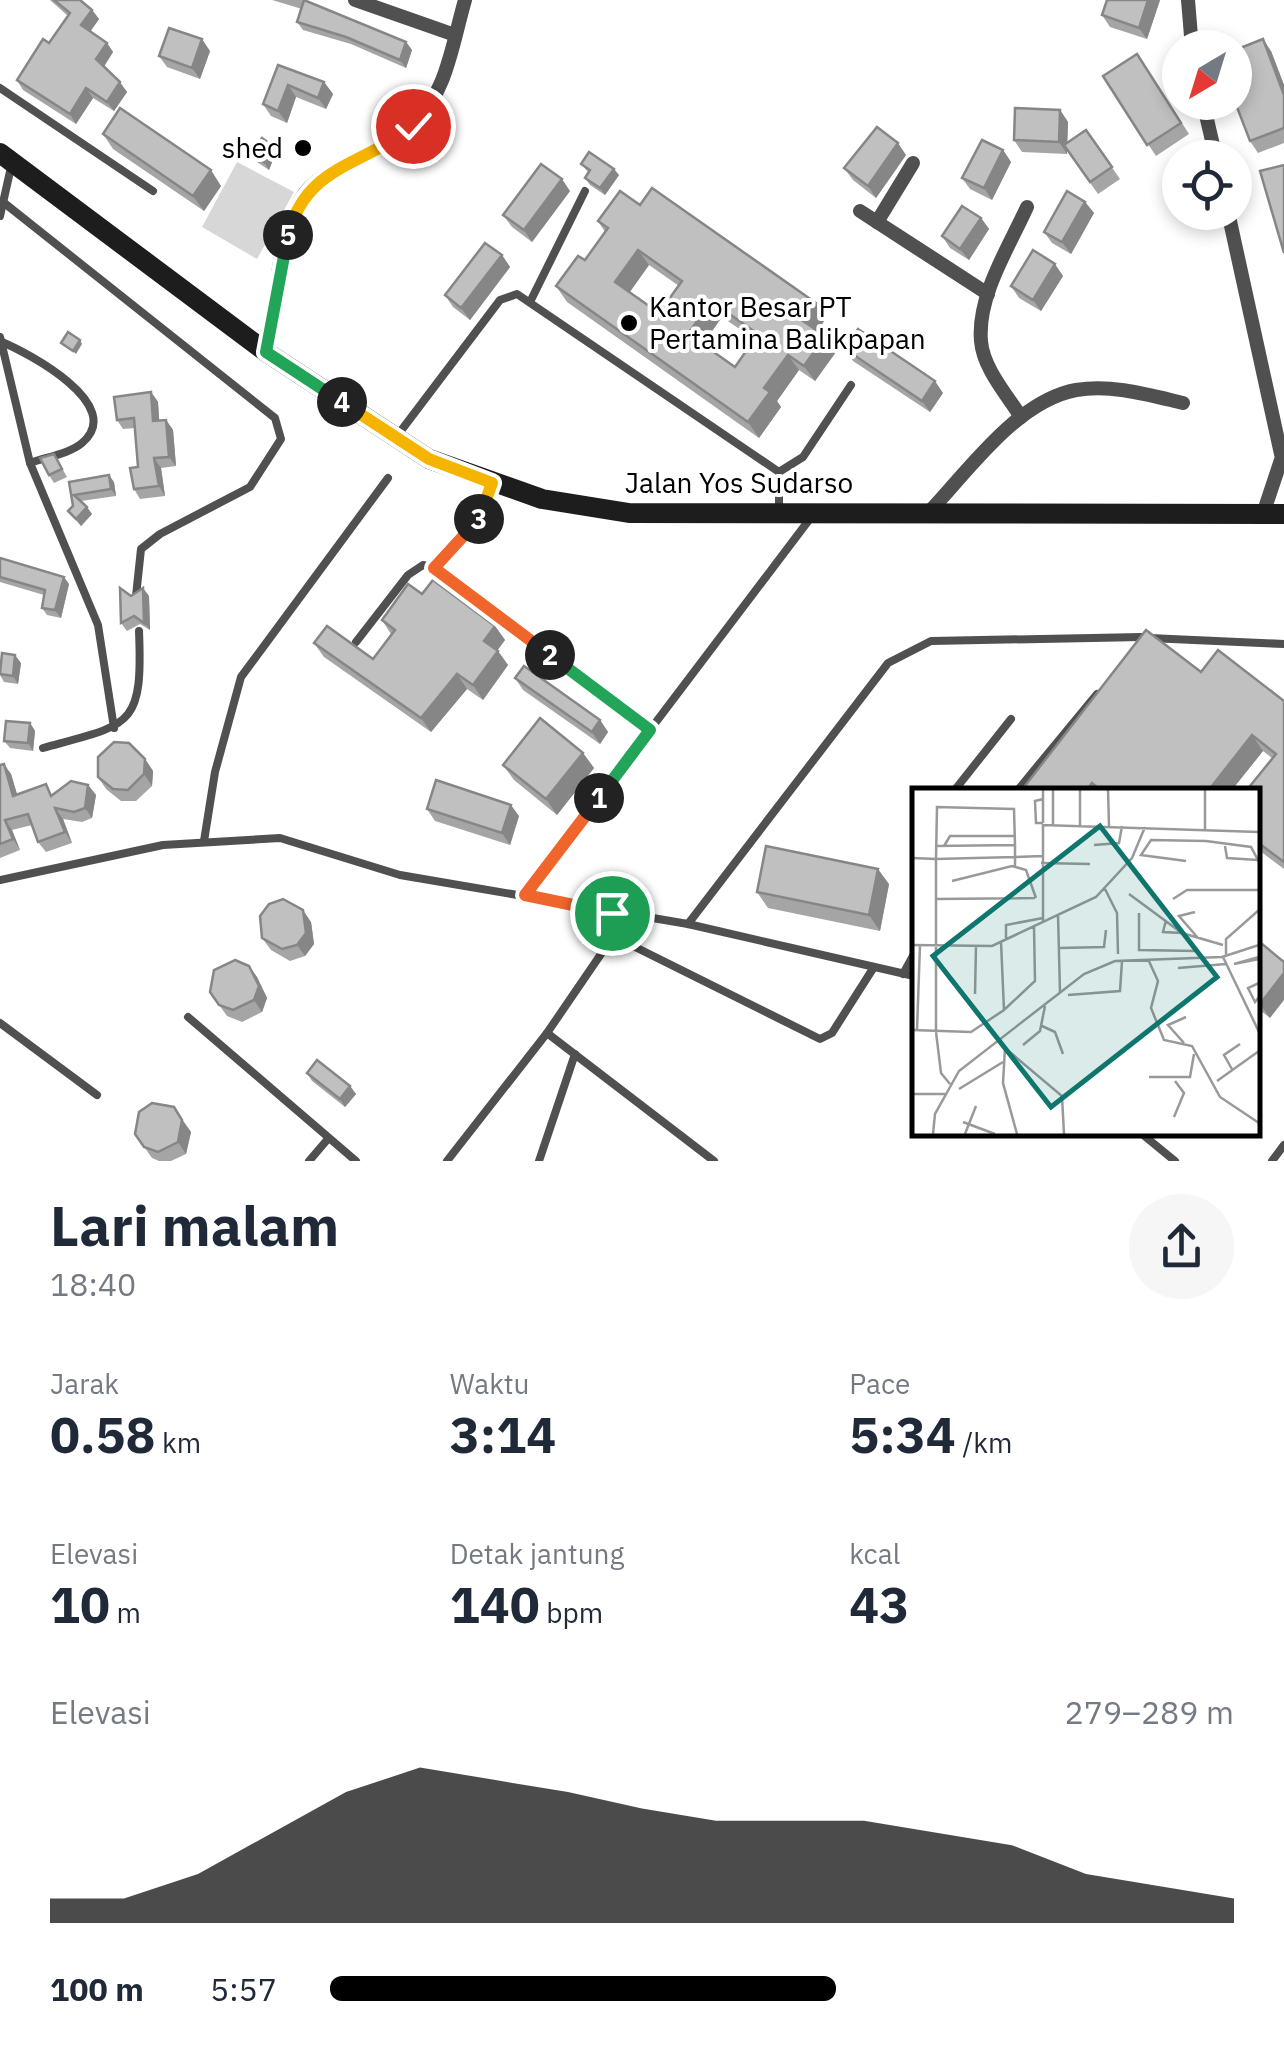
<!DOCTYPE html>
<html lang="id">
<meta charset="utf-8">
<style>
:root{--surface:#fff;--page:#f6f6f7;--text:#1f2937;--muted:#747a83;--accent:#000}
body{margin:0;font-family:"IBM Plex Sans",sans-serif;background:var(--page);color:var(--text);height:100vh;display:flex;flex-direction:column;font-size:38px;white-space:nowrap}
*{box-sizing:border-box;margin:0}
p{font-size:32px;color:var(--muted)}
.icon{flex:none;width:55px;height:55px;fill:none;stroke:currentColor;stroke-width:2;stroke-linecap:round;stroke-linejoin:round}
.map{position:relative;height:1161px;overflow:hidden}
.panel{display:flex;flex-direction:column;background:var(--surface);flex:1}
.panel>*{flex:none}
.needle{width:65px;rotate:218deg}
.buttons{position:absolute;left:1162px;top:30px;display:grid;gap:20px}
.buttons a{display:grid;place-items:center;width:90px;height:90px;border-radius:50%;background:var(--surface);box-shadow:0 5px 15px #0003;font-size:50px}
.pin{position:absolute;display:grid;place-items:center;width:85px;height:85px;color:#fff;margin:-42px;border:5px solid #fff;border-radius:50%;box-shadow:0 2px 10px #0007}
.km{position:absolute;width:50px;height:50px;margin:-25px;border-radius:50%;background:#222;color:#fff;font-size:28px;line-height:50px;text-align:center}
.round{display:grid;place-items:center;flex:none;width:105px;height:105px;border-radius:52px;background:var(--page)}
.summary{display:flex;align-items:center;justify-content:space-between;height:170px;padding:0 50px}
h1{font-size:55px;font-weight:800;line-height:75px}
.metrics{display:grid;grid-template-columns:repeat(3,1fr);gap:15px;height:170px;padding:10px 50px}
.metrics div{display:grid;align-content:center}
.metrics b{font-size:50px;font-weight:800}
.metrics small{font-size:28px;font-weight:400}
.metrics p{font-size:28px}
.chart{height:280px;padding:20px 50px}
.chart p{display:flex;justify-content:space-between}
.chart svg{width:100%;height:180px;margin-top:10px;fill:var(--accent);opacity:.7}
ul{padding:0 50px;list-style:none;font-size:32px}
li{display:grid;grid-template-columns:160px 120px 1fr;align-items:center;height:75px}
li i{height:25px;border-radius:12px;background:var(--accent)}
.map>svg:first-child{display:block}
.green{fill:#d7d7d7}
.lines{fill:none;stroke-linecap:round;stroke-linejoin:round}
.service{stroke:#505050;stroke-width:8}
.minor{stroke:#505050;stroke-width:14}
.secondary{stroke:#1d1d1d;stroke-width:20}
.wall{fill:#a5a5a5;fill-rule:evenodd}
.shaded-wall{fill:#868686}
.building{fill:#c0c0c0;stroke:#868686;stroke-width:2.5;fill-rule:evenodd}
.split-1-casing{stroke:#fff;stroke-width:20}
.split-2-casing{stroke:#fff;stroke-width:20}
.split-3-casing{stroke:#fff;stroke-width:20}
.split-4-casing{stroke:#fff;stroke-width:20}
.split-5-casing{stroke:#fff;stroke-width:20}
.split-6-casing{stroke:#fff;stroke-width:20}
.split-1{stroke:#f0652b;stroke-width:12}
.split-2{stroke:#22a559;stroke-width:12}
.split-3{stroke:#f0652b;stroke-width:12}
.split-4{stroke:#f5b400;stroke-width:12}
.split-5{stroke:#22a559;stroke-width:12}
.split-6{stroke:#f5b400;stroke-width:12}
.poi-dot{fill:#000;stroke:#fff;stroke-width:4}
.labels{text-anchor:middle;stroke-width:8;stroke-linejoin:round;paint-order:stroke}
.poi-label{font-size:28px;fill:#000;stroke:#fff;text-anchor:end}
.street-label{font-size:28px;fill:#000;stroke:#fff}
.inset-road{fill:none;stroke:#999;stroke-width:2.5}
.view{fill:#0f766e;fill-opacity:0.15;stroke:#0f766e;stroke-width:5}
.inset-edge{fill:none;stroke:#000;stroke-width:5}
</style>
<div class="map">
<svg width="1284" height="1161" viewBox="0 0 1284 1161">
<rect width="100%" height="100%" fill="#fff"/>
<polygon class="green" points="237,162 294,192 257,259 202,227"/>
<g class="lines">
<g class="service">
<polyline points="0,88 153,191"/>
<polyline points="3,202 275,418 281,439 250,487 160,534 141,549 136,596"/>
<polyline points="0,216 11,167"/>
<polyline points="531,300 585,191"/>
<polyline points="0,337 30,463 98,625 114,728"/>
<path d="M 2,342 C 28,353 127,405 82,443 C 69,454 46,457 30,463"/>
<polyline points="397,436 500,300 517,294 779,472"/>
<polyline points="779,472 803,457 851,385"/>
<polyline points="779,472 779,512"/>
<polyline points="434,568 481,517 492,483"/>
<polyline points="1149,638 1284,644"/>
<polyline points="356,642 408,575 423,565 432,567 651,730"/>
<path d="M 43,748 C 131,724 143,728 139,631"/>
<polyline points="954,791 1011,719"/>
<polyline points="1017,791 1097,694"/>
<polyline points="204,841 215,772 241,677 388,478"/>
<polyline points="0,880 163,845 280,838 400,875 688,924 914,976"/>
<polyline points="525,895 812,516"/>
<polyline points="688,924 888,663 931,641 1142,637"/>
<polyline points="613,936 820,1039 832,1033 874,967"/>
<polyline points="903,974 914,954"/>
<polyline points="188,1017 356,1161"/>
<polyline points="0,1023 97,1095"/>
<polyline points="547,1033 714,1161"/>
<polyline points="1142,1134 1175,1161"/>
<polyline points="309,1161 327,1140"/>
<polyline points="447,1161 547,1033 627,916"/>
<polyline points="539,1161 575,1054"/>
<polyline points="1272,1161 1284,1145"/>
</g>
<g class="minor">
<polyline points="355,0 455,35"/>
<polyline points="1188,0 1192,48"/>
<polyline points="1203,102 1216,158"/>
<polyline points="860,211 988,294"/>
<polyline points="1228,212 1281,454"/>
<polyline points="877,222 913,163"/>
<path d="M 266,352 C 276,305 276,246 299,202 C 321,161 381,158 413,126 C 447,92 452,45 465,0"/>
<path d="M 1021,417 C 1007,395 983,368 981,341 C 977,296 1009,247 1027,207"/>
<path d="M 930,511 C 969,470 1017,401 1076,390 C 1112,384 1149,395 1183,403"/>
<polyline points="1263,514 1284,451"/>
</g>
<polyline class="secondary" points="0,153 266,352 429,459 542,499 629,513 1284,514"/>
</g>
<g class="wall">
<polygon points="50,0 80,0 92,10 99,19 90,31 107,43 113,52 104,67 127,92 114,111 93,98 76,124 23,90 17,80 49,43 68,16"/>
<polygon points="272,0 305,0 406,42 412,50 406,68 351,44 303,30 297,22 302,9"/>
<polygon points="1160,0 1147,39 1110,27 1102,15"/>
<polygon points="210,51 200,79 167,67 159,56"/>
<polygon points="1271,51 1284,85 1284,143 1258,153 1250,141"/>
<polygon points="1137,54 1189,134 1156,156 1103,76"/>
<polygon points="278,65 324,82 333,94 326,109 296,97 287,123 271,116 263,104"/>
<polygon points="1060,110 1068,122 1067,142 1086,130 1120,179 1098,194 1067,150 1067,154 1022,152 1014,140"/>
<polygon points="103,134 221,186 204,211 113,149"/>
<polygon points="270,144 276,152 269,170 257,162 251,154"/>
<polygon points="1003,150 1011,162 992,200 970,189 962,178"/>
<polygon points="906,155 876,198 853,180 844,168"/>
<polygon points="581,164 619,175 605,195 590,185 585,178 589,173"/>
<polygon points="570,191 532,242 512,227 503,215"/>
<polygon points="1085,202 1094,213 1071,254 1052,243 1044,232"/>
<path d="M 640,205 L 816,303 L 826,318 L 818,331 L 836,352 L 815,381 L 799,370 L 777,401 L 781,407 L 759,438 L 567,302 L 556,286 L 585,260 L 605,232 L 598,221 ZM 649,265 L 679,286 L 659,313 L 630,292 ZM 722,317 L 754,339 L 735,367 L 703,344 Z"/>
<polygon points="981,218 989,229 969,260 950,248 942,236"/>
<polygon points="502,255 510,267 470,320 453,307 445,295"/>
<polygon points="1063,276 1041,311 1019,298 1011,286"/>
<polygon points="845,349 943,393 930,412 853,361"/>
<polygon points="151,392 158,402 159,421 166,420 173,430 176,466 161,468 165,496 140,499 134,489 138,467 135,428 123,429 117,420"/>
<polygon points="54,454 67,477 54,483 49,475"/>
<polygon points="69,482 114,482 116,496 81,501 92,514 81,526 68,511 73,506"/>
<polygon points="0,558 69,584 61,618 47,615 42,608 44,595 0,582"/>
<polygon points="422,594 495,626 505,640 497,650 508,665 483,700 467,689 431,732 324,657 314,643 373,659 391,634 382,620"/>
<polygon points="131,596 149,596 150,630 140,624 127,631 121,623"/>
<polygon points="21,663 18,684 4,682 0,675 0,666"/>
<polygon points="1201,672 1284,701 1284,869 1256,848 1256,791 1272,758 1263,751 1231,791 1021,791"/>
<polygon points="515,678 600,720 608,732 600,744 523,690"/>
<polygon points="30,723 35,731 33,751 10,748 4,741"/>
<polygon points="583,753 594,768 557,815 514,780 503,765"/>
<polygon points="145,759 153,771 152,786 136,801 121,801 106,789 98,777"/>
<polygon points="0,765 11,774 17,795 54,794 88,785 96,795 92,818 82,822 63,819 72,843 46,852 38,842 32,825 12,830 20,850 0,858"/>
<polygon points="427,809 519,816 510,845 435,821"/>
<polygon points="889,884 880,931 768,908 757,892"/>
<polygon points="311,922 314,944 305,956 290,961 271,950 262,938"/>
<polygon points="1256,939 1270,1018 1256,1007"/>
<polygon points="249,966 257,977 267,998 262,1012 242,1022 227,1016 210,992"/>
<polygon points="307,1073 350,1086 356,1094 345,1107 312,1081"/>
<polygon points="174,1107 191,1132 186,1154 171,1161 159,1161 152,1158 135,1134"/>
</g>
<g class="shaded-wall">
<polygon points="1148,0 1160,0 1147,39 1139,28"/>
<polygon points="92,10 99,19 88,35 81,25"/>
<polygon points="202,39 210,51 200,79 192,68"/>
<polygon points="1263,39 1271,51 1284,85 1284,95"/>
<polygon points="406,42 412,50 406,68 400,60"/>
<polygon points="107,43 113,52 102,69 96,59"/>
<polygon points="120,82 127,92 114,111 107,102"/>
<polygon points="324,82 333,94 326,109 318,98"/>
<polygon points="288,85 296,97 287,123 278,111"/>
<polygon points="86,88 93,98 76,124 70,114"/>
<polygon points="1060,110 1068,122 1067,154 1059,142"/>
<polygon points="898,143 906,155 876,198 868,186"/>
<polygon points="270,144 276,152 269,170 264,162"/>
<polygon points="1003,150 1011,162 992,200 984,188"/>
<polygon points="614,169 619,175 605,195 600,188"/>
<polygon points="211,170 221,186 204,211 193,196"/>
<polygon points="562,179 570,191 532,242 524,230"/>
<polygon points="1085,202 1094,213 1071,254 1062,242"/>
<polygon points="981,218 989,229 969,260 960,249"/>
<polygon points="638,250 649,265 626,297 615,282"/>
<polygon points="502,255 510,267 470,320 461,308"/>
<polygon points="1055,264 1063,276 1041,311 1033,300"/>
<polygon points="711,301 722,317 699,349 688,334"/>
<polygon points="816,303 826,318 814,336 803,321"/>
<polygon points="825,336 836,352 815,381 804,366"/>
<polygon points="80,340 82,344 76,354 73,351"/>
<polygon points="788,355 799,370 777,401 781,407 759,438 748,422 764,388"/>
<polygon points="935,381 943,393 930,412 922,401"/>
<polygon points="151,392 158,402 160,431 153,421"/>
<polygon points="166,420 173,430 176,466 169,457"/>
<polygon points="154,458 161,468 165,496 159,486"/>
<polygon points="109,475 114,482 116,496 111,489"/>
<polygon points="87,507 92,514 81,526 76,519"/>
<polygon points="64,577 69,584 61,618 55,610"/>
<polygon points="143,588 149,596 150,630 144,623"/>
<polygon points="495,626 505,640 494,655 484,641"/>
<polygon points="498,651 508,665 483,700 473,685"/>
<polygon points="15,655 21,663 18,684 13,676"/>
<polygon points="457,674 467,689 431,732 421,718"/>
<polygon points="600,720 608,732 600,744 592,732"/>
<polygon points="30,723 35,731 33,751 28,743"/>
<polygon points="1252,735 1263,751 1231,791 1208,791"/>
<polygon points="583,753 594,768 557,815 546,799"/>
<polygon points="145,759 153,771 152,786 144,774"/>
<polygon points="4,764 11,774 21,807 13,796"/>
<polygon points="1092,783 1098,791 1086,791"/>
<polygon points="88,785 96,795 92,818 85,808"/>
<polygon points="511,805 519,816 510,845 502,833"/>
<polygon points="55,808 63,819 72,843 65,832"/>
<polygon points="5,820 12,830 20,850 13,839"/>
<polygon points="878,869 889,884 880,931 869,915"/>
<polygon points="303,910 311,922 314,944 305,956 297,945"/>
<polygon points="249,966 257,977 267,998 262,1012 254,1000"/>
<polygon points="1284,973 1284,1000 1270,1018 1260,1004"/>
<polygon points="350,1086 356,1094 345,1107 340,1099"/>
<polygon points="182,1120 191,1132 186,1154 178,1142"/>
</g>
<g class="building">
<polygon points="54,0 80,0 92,10 81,25 107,43 96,59 120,82 107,102 86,88 70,114 17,80 43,39 49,43 70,13"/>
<polygon points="304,0 406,42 400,60 346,37 297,22"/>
<polygon points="1107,0 1148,0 1139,28 1102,15"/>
<polygon points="169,28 202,39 192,68 159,56"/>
<polygon points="1263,39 1284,95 1284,128 1250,141 1235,102 1235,50"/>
<polygon points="1137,54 1181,123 1147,145 1103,76"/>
<polygon points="278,65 324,82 318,98 288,85 278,111 263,104"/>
<polygon points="120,108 211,170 193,196 103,134"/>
<polygon points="1015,108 1060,110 1059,142 1014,140"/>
<polygon points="877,127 898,143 868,186 844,168"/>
<polygon points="1086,130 1112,167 1090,182 1064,145"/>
<polygon points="262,138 270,144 264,162 251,154"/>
<polygon points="982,140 1003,150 984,188 962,178"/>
<polygon points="589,152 614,169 600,188 585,178 590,170 581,164"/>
<polygon points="541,164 562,179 524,230 503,215"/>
<polygon points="1284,165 1284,253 1260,171"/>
<path d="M 652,188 L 816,303 L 803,321 L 825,336 L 804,366 L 788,355 L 764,388 L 770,392 L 748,422 L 556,286 L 578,256 L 585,260 L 608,228 L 598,221 L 620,191 L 640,205 ZM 638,250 L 682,281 L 659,313 L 615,282 ZM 711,301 L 758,334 L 735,367 L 688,334 Z"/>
<polygon points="1067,191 1085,202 1062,242 1044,232"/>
<polygon points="962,206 981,218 960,249 942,236"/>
<polygon points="485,243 502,255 461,308 445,295"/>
<polygon points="1033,250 1055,264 1033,300 1011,286"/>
<polygon points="858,329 935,381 922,401 845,349"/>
<polygon points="68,332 80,340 73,351 61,343"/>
<polygon points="151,392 153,421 166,420 169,457 154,458 159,486 134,489 130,468 138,467 134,418 117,420 114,397"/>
<polygon points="54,454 62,469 49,475 40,458"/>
<polygon points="109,475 111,489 74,495 87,507 76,519 68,511 73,506 69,482"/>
<polygon points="0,558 64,577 55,610 42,608 45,590 0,577"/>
<polygon points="433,580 495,626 484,641 498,651 473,685 457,674 421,718 314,643 327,626 373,659 395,630 382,620 408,584 422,594"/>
<polygon points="120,588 131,596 143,588 144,623 134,616 121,623"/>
<polygon points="1146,630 1201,672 1218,650 1284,701 1284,862 1256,841 1256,791 1246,791 1276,754 1252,735 1208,791 1102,791 1092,783 1086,791 1021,791"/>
<polygon points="2,653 15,655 13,676 0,674"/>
<polygon points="524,666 600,720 592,732 515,678"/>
<polygon points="540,718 583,753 546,799 503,765"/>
<polygon points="6,721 30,723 28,743 4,741"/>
<polygon points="114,742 129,743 145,759 144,774 128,790 113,789 98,777 98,757"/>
<polygon points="4,764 13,796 46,784 51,796 71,781 88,785 85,808 74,812 55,808 65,832 38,842 28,814 5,820 13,839 0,844 0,765"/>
<polygon points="436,780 511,805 502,833 427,809"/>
<polygon points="766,846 878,869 869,915 757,892"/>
<polygon points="283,899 303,910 306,933 297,945 282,949 262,938 260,916 269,904"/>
<polygon points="1256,939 1284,962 1284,973 1260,1004 1256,1001"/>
<polygon points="235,960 249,966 259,986 254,1000 233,1010 219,1005 210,992 214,970"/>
<polygon points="317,1060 350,1086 340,1099 307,1073"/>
<polygon points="152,1103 174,1107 182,1120 178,1142 158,1152 144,1147 135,1134 139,1112"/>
</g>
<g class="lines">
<g class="split-1-casing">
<polyline id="split-1" points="599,798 525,895 612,913"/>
</g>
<g class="split-2-casing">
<polyline id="split-2" points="550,655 650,730 599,798"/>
</g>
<g class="split-3-casing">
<polyline id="split-3" points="479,519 434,568 550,655"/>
</g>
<g class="split-4-casing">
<polyline id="split-4" points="342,402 429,459 492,483 479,519"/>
</g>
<g class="split-5-casing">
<polyline id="split-5" points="288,235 266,352 342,402"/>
</g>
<g class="split-6-casing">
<path id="split-6" d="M 288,235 C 307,164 362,167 413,126"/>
</g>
<use href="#split-1" class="split-1"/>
<use href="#split-2" class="split-2"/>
<use href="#split-3" class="split-3"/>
<use href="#split-4" class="split-4"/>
<use href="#split-5" class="split-5"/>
<use href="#split-6" class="split-6"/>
</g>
<g class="poi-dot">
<circle cx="303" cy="148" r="10"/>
<circle cx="629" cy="323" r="10"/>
</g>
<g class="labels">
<g class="poi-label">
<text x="283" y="158">shed</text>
<text x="649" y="317" text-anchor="start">Kantor Besar PT<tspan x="649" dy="32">Pertamina Balikpapan</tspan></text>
</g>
<g class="street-label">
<text x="739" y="493">Jalan Yos Sudarso</text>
</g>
</g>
<g transform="translate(912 788)">
<rect width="348" height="348" fill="#fff"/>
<path class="inset-road" d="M 141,1 L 141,37M 196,1 L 197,38M 131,35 L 124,35 L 123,13 L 131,11M 131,35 L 131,1M 168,38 L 168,1M 293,41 L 293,1M 182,57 L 207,55 L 210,38M 24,58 L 103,57M 32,58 L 38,48 L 102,48M 313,58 L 315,70 L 346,72M 0,70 L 24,71 L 24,244 L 29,285 L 38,296M 274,73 L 229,67 L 239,52 L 294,53 L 339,59 L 347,74M 129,75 L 178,76M 103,79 L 103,57 L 102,21 L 25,19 L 24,71 L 103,69 L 130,68M 40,93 L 100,78 L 114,82 L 124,110M 193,101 L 205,125 L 206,166M 217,106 L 270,145 L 311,157M 23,111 L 123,110M 261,111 L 275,102 L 347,102M 283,124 L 267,128 L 286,150M 227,125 L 227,162 L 284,163M 146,126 L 148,205M 254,132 L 251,144 L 270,145M 131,134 L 131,37 L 347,44M 94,152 L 94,137 L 131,130M 0,157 L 80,158 L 184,109 L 220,70 L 233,39M 147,160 L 192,159 L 194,142M 314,168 L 314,151 L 347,122M 311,169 L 347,244M 347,169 L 322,176 L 347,171M 236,171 L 246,193 L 239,220 L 252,252 L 280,258 L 308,309 L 347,335M 266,180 L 314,176M 347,195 L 336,200 L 343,214 L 347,209M 63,206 L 64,158M 156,207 L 208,203 L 210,173M 93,221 L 123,193 L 122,139M 130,238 L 143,244 L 151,266M 0,242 L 59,244 L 92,222 L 89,154M 5,242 L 8,157M 272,255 L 256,237 L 274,229M 111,257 L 128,243 L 133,218M 93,260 L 150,308 L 152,346M 93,260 L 91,295 L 105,346M 321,283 L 312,267 L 328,256M 237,289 L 278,289 L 282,266M 305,293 L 347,263M 47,301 L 91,274M 0,306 L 33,306M 262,329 L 272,305 L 263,293M 51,334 L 83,346M 21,346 L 23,326 L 47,283 L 172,186 L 203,173 L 310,169 L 347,157M 53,346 L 64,318"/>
<path class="view" d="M 188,38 L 305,189 L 139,319 L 21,168 Z"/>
<rect width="348" height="348" class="inset-edge"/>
</g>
</svg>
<div class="buttons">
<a><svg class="needle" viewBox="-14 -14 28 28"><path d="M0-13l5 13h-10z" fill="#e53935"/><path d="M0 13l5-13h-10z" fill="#747a83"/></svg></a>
<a><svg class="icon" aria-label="locate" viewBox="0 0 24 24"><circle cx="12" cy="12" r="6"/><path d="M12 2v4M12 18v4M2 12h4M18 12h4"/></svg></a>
</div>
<div class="pin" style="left:612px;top:913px;background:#1e9e55"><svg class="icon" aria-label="arrive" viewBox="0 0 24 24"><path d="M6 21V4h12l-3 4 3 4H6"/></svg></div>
<div class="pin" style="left:413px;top:126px;background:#d93025"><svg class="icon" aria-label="check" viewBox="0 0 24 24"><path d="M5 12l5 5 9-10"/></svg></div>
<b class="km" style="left:599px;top:798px">1</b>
<b class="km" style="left:550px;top:655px">2</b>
<b class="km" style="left:479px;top:519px">3</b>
<b class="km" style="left:342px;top:402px">4</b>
<b class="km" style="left:288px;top:235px">5</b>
</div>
<section class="panel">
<div class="summary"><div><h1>Lari malam</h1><p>18:40</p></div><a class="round"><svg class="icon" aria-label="share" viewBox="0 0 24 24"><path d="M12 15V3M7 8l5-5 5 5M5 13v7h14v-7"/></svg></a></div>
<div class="metrics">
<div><p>Jarak</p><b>0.58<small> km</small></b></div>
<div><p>Waktu</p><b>3:14</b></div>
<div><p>Pace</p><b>5:34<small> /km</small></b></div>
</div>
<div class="metrics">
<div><p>Elevasi</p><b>10<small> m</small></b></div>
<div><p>Detak jantung</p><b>140<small> bpm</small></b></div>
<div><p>kcal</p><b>43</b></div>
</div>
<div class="chart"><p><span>Elevasi</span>279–289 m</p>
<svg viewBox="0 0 160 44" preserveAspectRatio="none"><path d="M0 44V38L10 38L20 32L30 22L40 12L50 6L60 9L70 12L80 16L90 19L100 19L110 19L120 22L130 25L140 32L150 35L160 38V44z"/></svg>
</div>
<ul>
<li><b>100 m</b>5:57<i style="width:56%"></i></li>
</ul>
</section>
